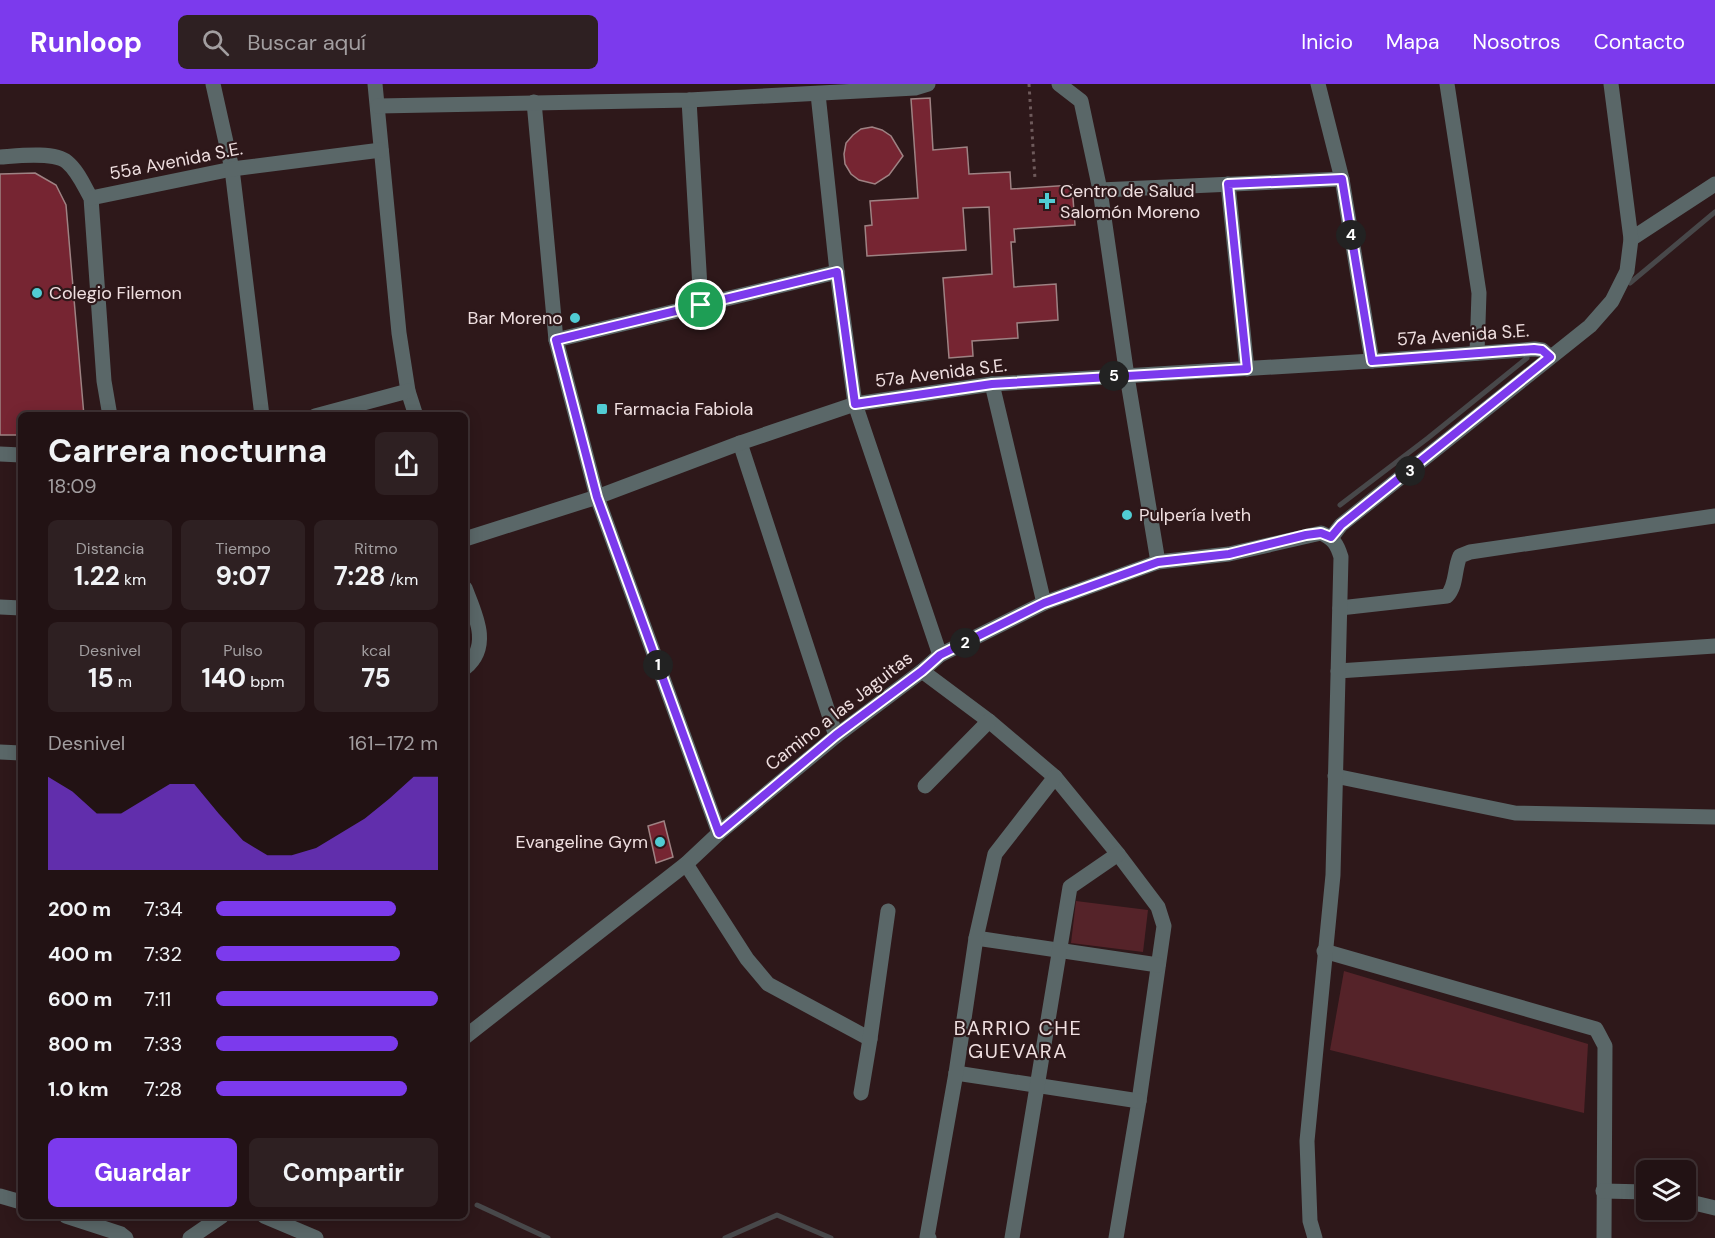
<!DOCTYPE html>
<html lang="es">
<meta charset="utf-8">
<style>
:root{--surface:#221214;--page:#2e2022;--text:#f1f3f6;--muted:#a29ea0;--line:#3f3234;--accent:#7c3aed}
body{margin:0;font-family:"DM Sans",sans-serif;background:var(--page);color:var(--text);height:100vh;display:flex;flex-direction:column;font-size:22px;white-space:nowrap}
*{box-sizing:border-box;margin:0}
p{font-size:20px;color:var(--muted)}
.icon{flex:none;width:33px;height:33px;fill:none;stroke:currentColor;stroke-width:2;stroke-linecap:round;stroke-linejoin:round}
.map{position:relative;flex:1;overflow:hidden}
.details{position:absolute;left:18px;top:328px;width:450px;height:807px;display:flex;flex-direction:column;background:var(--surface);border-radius:9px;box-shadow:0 3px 15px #0003,0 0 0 2px var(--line)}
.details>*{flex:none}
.fabs{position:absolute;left:1636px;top:1076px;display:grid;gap:12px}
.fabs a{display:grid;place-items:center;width:60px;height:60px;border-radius:9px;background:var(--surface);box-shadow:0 3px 15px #0003,0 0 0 2px var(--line);font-size:30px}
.pin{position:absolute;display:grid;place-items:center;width:51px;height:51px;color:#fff;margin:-26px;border:3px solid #fff;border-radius:50%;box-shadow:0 2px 6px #0007}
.km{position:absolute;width:30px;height:30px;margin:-15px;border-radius:50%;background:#222;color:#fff;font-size:16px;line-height:30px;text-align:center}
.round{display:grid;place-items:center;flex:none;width:63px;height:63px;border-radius:9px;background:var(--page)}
.summary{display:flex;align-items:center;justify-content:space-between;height:102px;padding:0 30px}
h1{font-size:33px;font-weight:700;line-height:45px}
.figures{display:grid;grid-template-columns:repeat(3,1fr);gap:9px;height:102px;padding:6px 30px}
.figures div{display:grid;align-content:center;border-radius:9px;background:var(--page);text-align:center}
.figures b{font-size:26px;font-weight:700}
.figures small{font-size:16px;font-weight:400}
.figures p{font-size:16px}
.chart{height:168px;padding:12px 30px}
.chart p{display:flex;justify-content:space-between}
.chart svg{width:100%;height:108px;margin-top:6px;fill:var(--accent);opacity:.7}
.button{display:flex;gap:12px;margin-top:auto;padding:12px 30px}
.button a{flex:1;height:69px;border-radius:9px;background:var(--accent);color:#fff;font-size:24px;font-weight:700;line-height:69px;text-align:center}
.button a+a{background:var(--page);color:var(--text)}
ul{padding:0 30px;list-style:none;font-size:20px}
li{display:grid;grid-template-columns:96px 72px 1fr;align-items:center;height:45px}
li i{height:15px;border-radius:8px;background:var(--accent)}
header{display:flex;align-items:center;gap:36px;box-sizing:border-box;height:84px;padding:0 30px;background:var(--accent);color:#fff}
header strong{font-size:28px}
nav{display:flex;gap:33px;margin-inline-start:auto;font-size:21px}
.search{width:420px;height:54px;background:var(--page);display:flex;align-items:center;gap:15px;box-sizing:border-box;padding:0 21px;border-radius:9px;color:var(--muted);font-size:22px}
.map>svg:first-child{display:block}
.green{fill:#552329}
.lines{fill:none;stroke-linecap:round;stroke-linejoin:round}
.stream{stroke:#48484a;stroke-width:5}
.building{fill:#762532;stroke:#9e8283;stroke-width:1.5}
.path{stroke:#6e5a5b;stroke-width:3;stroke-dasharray:3 4.5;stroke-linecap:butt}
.minor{stroke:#5a6768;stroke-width:15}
.tertiary{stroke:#5a6768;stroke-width:15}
.route-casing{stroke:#fff;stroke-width:12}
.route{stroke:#7c3aed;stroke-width:8}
.poi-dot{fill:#51ccd3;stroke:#2e181a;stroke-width:2}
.labels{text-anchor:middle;stroke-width:4.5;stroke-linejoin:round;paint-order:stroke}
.street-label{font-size:18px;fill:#efdfe0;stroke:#2e181a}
.poi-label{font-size:18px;fill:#efdfe0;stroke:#2e181a;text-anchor:start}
.neighbourhood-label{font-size:20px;letter-spacing:1.5px;fill:#efdfe0;stroke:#2e181a}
</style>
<header>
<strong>Runloop</strong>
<div class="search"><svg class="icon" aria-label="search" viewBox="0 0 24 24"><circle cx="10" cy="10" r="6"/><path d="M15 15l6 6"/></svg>Buscar aquí</div>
<nav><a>Inicio</a><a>Mapa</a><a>Nosotros</a><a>Contacto</a></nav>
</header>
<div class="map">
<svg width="1715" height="1154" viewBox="0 0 1715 1154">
<rect width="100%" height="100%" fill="#2e181a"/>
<g class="green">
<polygon points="1076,817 1148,826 1143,868 1071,859"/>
<polygon points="1344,887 1588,960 1584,1029 1330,966"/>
</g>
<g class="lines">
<g class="stream">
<polyline points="1630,199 1715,128"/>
<polyline points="1340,421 1428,354 1527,274"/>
<polyline points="477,1121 548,1154"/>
<polyline points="725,1154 777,1131 831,1154"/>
</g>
</g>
<g class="building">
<polygon points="930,14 933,66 967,63 969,90 1010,88 1011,105 1072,101 1075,141 1014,145 1015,158 1011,158 1014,203 1056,200 1058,236 1017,239 1018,254 972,257 973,272 949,274 943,194 992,190 989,123 963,124 966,166 867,172 865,142 872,141 870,117 918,114 911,15"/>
<polygon points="872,43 882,46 891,52 903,72 889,91 875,100 859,96 851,90 845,80 844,70 846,59 853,51 861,45"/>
<polygon points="35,89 56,101 66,121 84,332 21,332 21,351 0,351 0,90"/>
<polygon points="664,737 673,773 656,779 648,742"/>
</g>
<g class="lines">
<polyline class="path" points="1029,0 1035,95"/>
<g class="minor">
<polyline points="213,0 232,85 262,332"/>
<polyline points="375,0 399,249 408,307 416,332"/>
<polyline points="1059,0 1081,17 1100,106 1127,292 1158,478"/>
<polyline points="1318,0 1342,95 1372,277"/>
<polyline points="1447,0 1479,209 1477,269"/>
<polyline points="818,10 837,188 855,320 940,571"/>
<polyline points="689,16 701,221"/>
<polyline points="534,18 556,256 597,413 719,749"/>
<polyline points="378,22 689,16 915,4 928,0"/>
<path d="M 0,73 C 16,72 54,67 67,78 C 78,87 84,102 91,114 L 104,297 L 110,332"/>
<polyline points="1228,100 1247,285"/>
<polyline points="1100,106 1342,95"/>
<polyline points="91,114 232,85 381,66"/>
<polyline points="1631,155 1715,100"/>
<polyline points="556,256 837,188"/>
<polyline points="992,300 1044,519"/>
<polyline points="315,332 408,307"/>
<polyline points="740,359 836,652"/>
<polyline points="0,370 21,371"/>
<polyline points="465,455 597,413 740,359 855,320 992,300 1372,277 1535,265 1542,266 1550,273"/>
<path d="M 465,504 C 475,530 492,562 465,584"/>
<polyline points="0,523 21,524"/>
<path d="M 1340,524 L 1447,512 C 1457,501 1454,485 1460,472 L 1470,468 L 1715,432"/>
<polyline points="922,587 989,637 1055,693 1118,770 1158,823 1164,842 1139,1017 1116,1154"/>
<polyline points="1338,587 1715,562"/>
<polyline points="0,668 21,669"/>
<polyline points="1335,692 1515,729 1715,733"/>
<polyline points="925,702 989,637"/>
<polyline points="686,780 747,875 768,900 870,955"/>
<polyline points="976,854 1158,881"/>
<polyline points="1324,867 1596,945 1605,962 1604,1154"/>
<polyline points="956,989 1139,1017"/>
<polyline points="861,1009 870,955 888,827"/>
<polyline points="1603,1107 1647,1108"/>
<polyline points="0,1112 21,1118"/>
<polyline points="1686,1117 1715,1124"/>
<polyline points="66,1132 121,1150 126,1154"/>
<polyline points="264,1132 316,1154"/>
<polyline points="929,1154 927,1153 956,989 976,854 995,770 1055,693"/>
<polyline points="1012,1154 1070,803 1118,770"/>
</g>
<g class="tertiary">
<polyline points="1331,454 1341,441 1590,242 1612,217 1627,187 1631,155 1611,0"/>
<path d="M 465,953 L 686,780 L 719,749 L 836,652 L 922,587 L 940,571 L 1044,519 L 1158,478 L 1229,470 L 1321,449 C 1333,454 1337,460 1341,473 L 1333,791 L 1307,1057 L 1310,1137 L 1315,1154"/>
<polyline points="190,1154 222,1132"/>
</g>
</g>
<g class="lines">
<g class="route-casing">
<polygon id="route" points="1342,95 1372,277 1534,265 1542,266 1550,273 1341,441 1331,453 1321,449 1306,451 1229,470 1158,478 1044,519 940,571 922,587 836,651 719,749 597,413 556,256 837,188 855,320 992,300 1247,285 1228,100"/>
</g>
<use href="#route" class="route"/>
</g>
<g class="poi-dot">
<path d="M1044 108h6v6h6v6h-6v6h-6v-6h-6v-6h6z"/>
<circle cx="37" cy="209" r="6"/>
<circle cx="575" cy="234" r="6"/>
<rect x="596" y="319" width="12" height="12" rx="3"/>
<circle cx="1127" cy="431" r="6"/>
<circle cx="660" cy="758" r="6"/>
</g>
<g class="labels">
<g class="street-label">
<text transform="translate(176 77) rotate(-11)" y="6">55a Avenida S.E.</text>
<text transform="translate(1463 251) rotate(-4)" y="6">57a Avenida S.E.</text>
<text transform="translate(941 289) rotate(-7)" y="6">57a Avenida S.E.</text>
<text transform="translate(839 627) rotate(-38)" y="6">Camino a las Jaguitas</text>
</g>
<g class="poi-label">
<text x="1060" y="113">Centro de Salud<tspan x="1060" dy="21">Salomón Moreno</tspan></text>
<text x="49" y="215">Colegio Filemon</text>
<text x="563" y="240" text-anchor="end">Bar Moreno</text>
<text x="614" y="331">Farmacia Fabiola</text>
<text x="1139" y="437">Pulpería Iveth</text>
<text x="648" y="764" text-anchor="end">Evangeline Gym</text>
</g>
<g class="neighbourhood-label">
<text x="1018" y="951">BARRIO CHE<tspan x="1018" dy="23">GUEVARA</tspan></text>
</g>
</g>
</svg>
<div class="fabs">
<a><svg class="icon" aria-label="layers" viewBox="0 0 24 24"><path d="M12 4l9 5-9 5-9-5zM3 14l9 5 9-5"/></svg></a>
</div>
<div class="pin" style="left:701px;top:221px;background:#1e9e55"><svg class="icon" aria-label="arrive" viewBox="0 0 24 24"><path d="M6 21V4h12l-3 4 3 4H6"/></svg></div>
<b class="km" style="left:658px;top:581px">1</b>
<b class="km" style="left:965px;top:559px">2</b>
<b class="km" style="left:1410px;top:387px">3</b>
<b class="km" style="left:1351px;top:151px">4</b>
<b class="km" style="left:1114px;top:292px">5</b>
<section class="details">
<div class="summary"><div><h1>Carrera nocturna</h1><p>18:09</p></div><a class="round"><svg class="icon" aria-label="share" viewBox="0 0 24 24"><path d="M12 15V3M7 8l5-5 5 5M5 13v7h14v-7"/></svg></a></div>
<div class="figures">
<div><p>Distancia</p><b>1.22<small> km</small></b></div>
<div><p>Tiempo</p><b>9:07</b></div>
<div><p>Ritmo</p><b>7:28<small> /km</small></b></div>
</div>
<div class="figures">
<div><p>Desnivel</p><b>15<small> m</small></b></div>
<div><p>Pulso</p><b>140<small> bpm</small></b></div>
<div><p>kcal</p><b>75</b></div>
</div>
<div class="chart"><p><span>Desnivel</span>161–172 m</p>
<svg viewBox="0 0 160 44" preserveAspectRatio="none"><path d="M0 44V6L10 12L20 21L30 21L40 15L50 9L60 9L70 21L80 32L90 38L100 38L110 35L120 29L130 23L140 15L150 6L160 6V44z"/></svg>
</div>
<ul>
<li><b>200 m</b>7:34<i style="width:81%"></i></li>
<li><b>400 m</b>7:32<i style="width:83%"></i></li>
<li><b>600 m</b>7:11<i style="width:100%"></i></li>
<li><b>800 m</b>7:33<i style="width:82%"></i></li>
<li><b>1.0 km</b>7:28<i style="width:86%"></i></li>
</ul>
<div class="button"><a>Guardar</a><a>Compartir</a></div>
</section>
</div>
